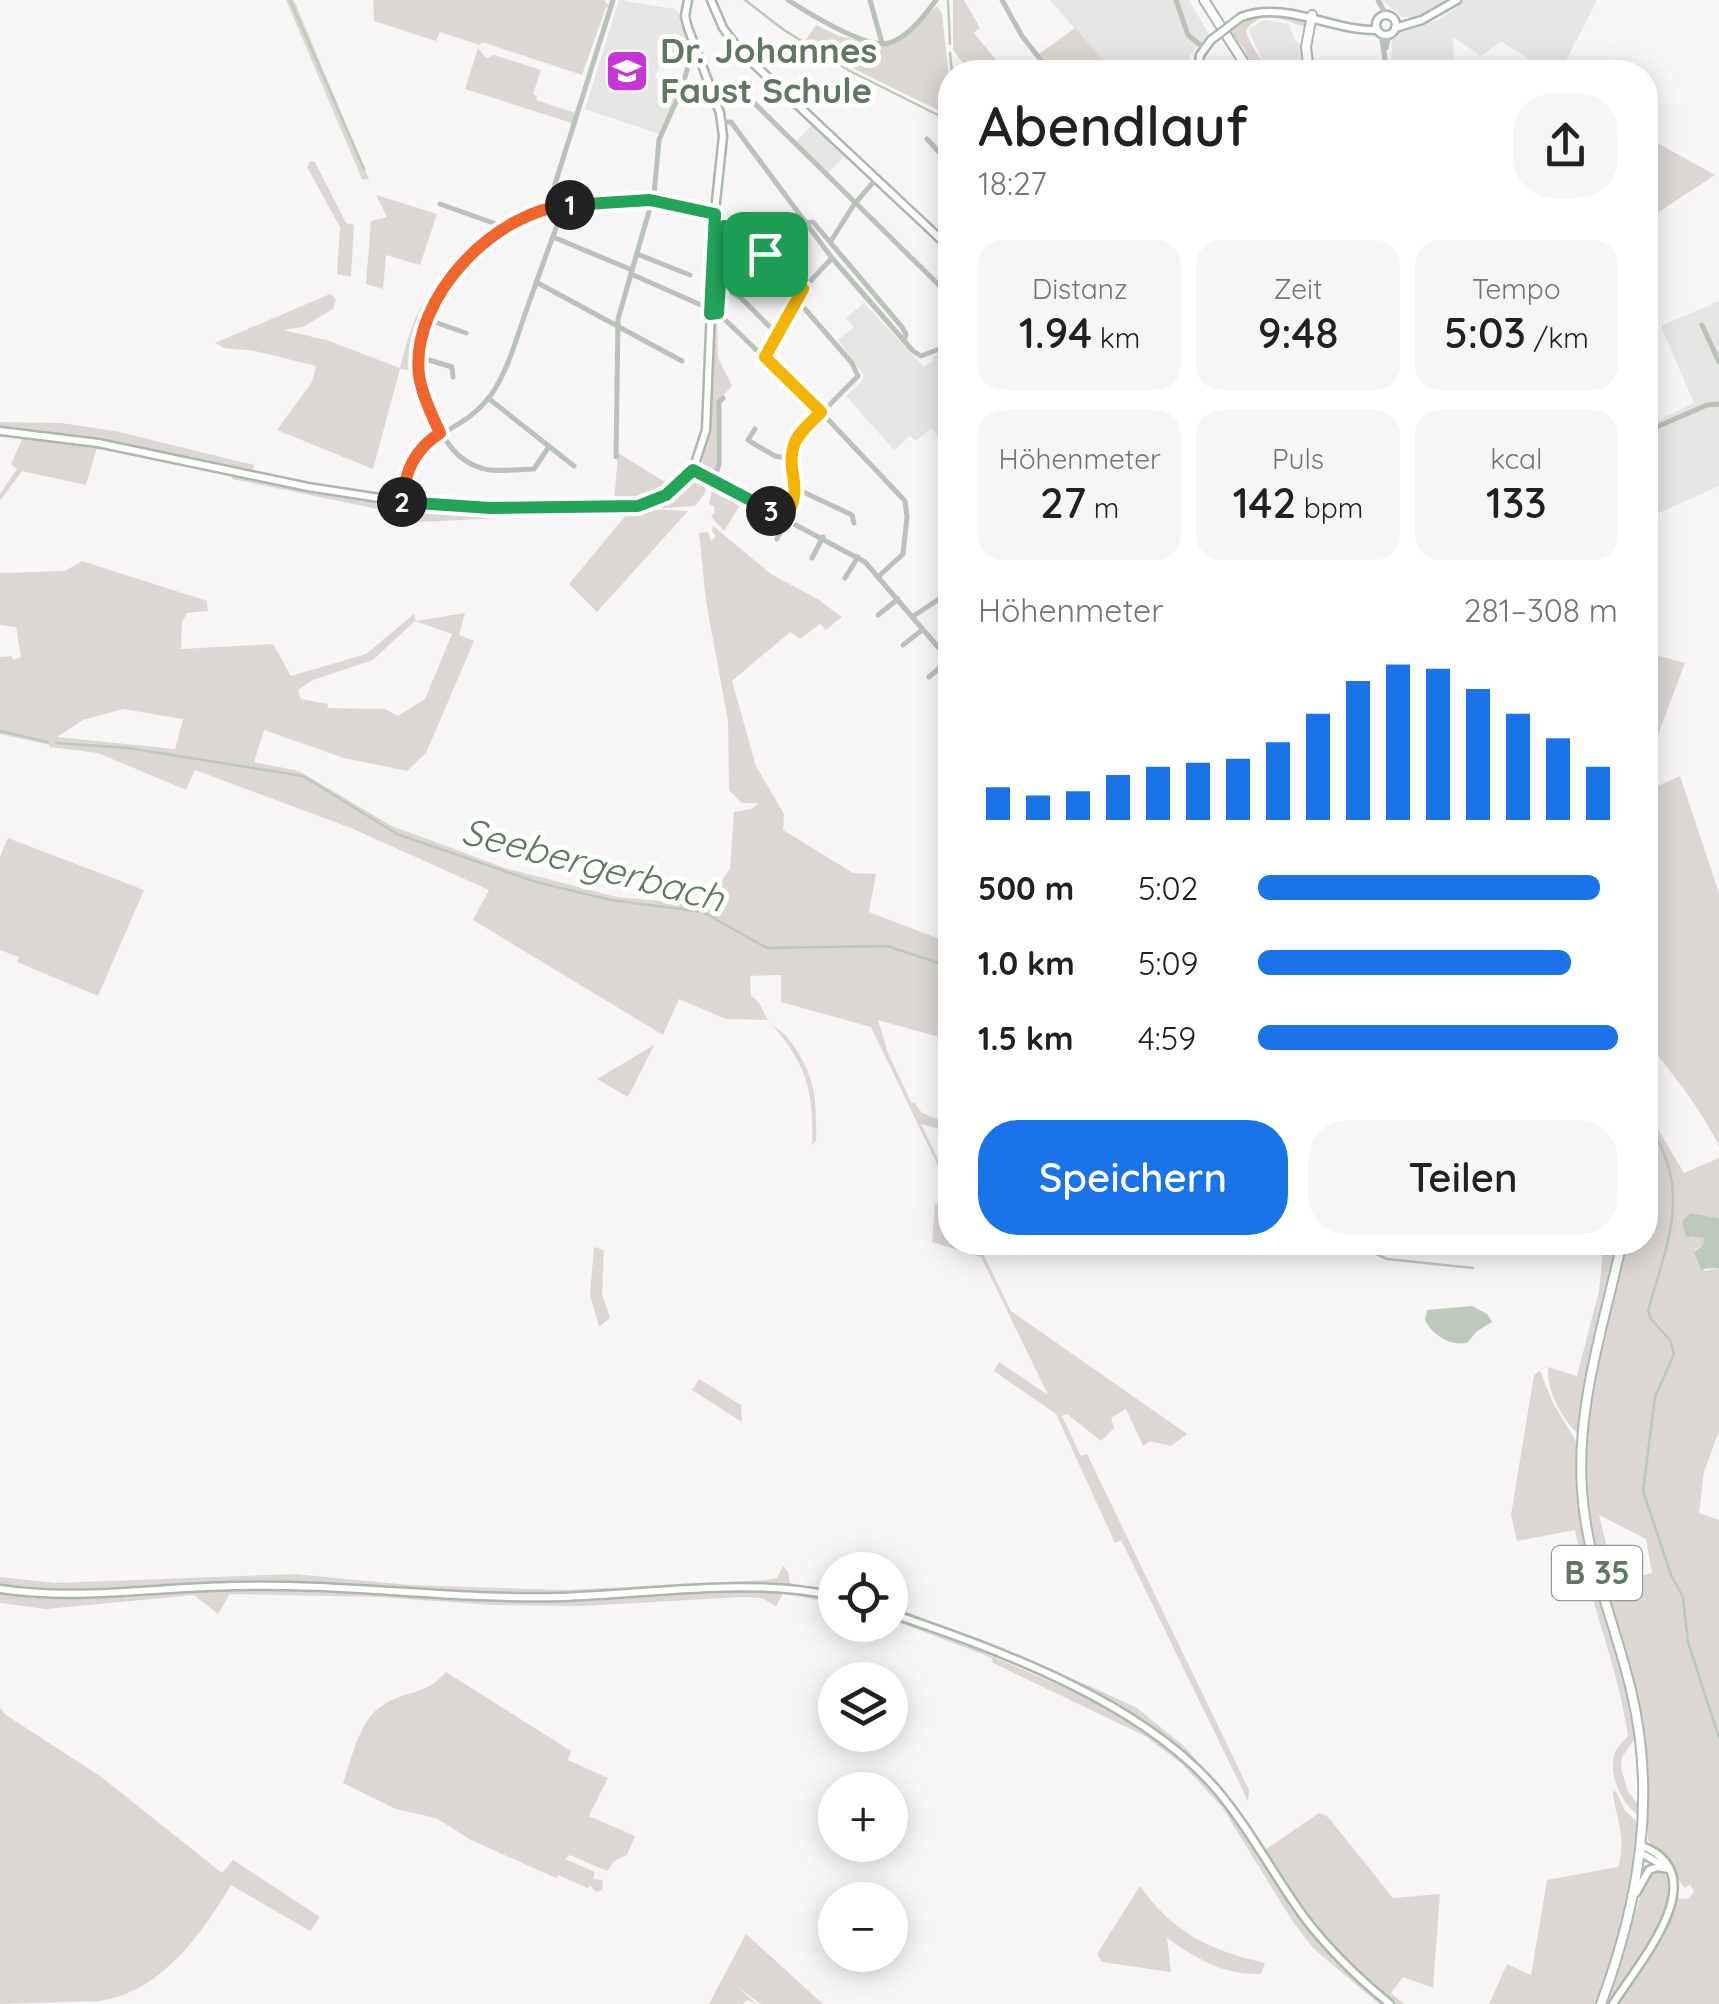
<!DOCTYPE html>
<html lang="de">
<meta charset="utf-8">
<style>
:root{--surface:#fff;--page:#f6f6f6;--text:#202124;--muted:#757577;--accent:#1a73e8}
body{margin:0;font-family:Quicksand,sans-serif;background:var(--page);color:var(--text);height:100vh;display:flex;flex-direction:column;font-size:38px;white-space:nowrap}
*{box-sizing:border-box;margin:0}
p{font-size:32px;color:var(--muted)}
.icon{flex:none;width:55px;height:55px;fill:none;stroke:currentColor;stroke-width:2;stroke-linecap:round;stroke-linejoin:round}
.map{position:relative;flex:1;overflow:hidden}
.details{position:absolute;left:938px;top:60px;width:720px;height:1195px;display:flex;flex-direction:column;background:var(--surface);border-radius:40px;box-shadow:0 5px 25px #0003}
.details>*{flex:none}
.fabs{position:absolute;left:818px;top:1552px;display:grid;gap:20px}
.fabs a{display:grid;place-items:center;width:90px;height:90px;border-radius:50%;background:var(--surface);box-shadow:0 5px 25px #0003;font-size:50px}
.pin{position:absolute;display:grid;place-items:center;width:85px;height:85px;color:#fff;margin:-42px;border-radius:20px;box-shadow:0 5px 15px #0006}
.km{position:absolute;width:50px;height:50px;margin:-25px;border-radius:50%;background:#222;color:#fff;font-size:28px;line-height:50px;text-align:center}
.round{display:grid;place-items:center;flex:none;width:105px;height:105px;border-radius:40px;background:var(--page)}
.summary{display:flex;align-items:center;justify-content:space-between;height:170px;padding:0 40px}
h1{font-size:55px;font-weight:600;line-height:75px}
.figures{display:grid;grid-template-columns:repeat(3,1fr);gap:15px;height:170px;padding:10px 40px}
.figures div{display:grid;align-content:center;border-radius:25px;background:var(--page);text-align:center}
.figures b{font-size:42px;font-weight:600}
.figures small{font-size:28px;font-weight:400}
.figures p{font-size:28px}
.chart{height:280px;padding:20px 40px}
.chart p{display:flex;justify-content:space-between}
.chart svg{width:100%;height:180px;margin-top:10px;stroke:var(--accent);stroke-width:6}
.cta{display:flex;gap:20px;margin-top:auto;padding:20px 40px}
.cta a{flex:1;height:115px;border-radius:40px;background:var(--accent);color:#fff;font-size:40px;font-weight:600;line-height:115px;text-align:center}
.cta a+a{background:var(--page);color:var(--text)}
ul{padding:0 40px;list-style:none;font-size:32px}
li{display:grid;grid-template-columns:160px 120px 1fr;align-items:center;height:75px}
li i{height:25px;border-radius:12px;background:var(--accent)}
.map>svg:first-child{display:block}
.built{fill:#e5e5e4}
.green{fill:#dcd7d4;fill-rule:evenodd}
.water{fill:#bdcabb}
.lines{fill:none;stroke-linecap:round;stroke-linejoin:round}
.stream{stroke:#bdcabb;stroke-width:2.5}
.secondary-casing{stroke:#acb7ae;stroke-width:11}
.primary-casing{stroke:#aeb7af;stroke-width:12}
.street{stroke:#bac2bb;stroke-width:5}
.secondary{stroke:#fff;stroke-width:6}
.primary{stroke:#fff;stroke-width:8}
.secondary-bridge-casing{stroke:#acb7ae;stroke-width:11;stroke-linecap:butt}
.secondary-bridge{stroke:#fff;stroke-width:6}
.split-1-casing{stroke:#fff;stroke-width:20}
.split-2-casing{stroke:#fff;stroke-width:20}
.split-3-casing{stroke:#fff;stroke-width:20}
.split-4-casing{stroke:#fff;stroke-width:20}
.split-1{stroke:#22a559;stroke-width:12}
.split-2{stroke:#f0652b;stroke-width:12}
.split-3{stroke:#22a559;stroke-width:12}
.split-4{stroke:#f5b400;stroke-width:12}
.labels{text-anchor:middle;stroke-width:10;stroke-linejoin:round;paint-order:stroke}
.shield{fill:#fff;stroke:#8fa091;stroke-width:2.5}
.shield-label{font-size:32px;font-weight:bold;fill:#5f7862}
.poi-label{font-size:35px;font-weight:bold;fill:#5f7862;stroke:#fff;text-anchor:start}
.water-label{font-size:38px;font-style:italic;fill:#60785f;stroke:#fff}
</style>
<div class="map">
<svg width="1719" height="2004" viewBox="0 0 1719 2004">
<rect width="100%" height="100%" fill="#f7f5f5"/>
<g class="built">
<polygon points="619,0 674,9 679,13 690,46 684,64 662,57 655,78 679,87 660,134 585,109"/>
<polygon points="1050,0 1189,0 1209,34 1189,56 1189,72 1157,72 1149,62 1135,72 1113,72"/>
<polygon points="1382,0 1446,0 1415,18 1402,17"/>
<polygon points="1453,0 1597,0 1560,72 1547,72 1501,41 1481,56 1453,37 1454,72 1391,72 1392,40 1403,30 1417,28 1442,18 1458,6"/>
<polygon points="1264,20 1288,24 1296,41 1301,45 1303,72 1268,72 1249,32 1250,28"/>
<polygon points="812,125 844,156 828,173 796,142"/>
<polygon points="1719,301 1719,486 1645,519 1645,394 1657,421 1694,403 1661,326"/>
<polygon points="864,303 924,367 934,360 932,357 950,349 950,450 931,428 916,441 910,436 894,450 846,396 863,380 864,375 838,340 854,327 846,318"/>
</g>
<g class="green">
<polygon points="286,0 294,0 369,179 362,179"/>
<polygon points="373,0 604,0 611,8 606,7 582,75 482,42 480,45 440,32 436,41 374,21"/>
<polygon points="953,0 964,0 980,28 974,33 1006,72 970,72 953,50"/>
<polygon points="937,6 942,14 950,86 948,115 850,67 805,41 816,25 839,36 890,46"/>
<path d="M 1267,11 L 1301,16 L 1306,27 C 1285,21 1261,7 1246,31 C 1250,45 1261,58 1268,72 L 1256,72 L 1244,49 L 1229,31 L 1245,19 Z"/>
<polygon points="1075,28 1113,72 1054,72 1039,54"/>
<polygon points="478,48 486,58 494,55 541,70 533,94 537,96 536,100 575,113 572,123 465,89"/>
<polygon points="1645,136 1715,175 1648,219 1657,232 1645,239"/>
<polygon points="310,161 315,162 346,223 354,225 351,277 337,274 340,227 307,167"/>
<polygon points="376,195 437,214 420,265 386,255 383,289 366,284 371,221 387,217"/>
<path d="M 444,274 L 448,276 C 425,305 415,334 416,371 L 400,369 L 373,469 L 277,430 L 312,382 L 316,366 L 255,351 L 224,348 L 215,343 L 330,294 L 336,299 L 333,309 L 303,327 L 283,330 L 326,340 L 400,368 C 412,324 414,311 444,274 Z"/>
<polygon points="717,318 718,358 732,386 717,401 716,467 712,474 704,469 702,461 708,440 713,320"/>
<path d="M 0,422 L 61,423 L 115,431 L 254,465 L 252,474 C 378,513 479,510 609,508 C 629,508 649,508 668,498 C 677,493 684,483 693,480 C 699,478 702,481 707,483 L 705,493 L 695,506 L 650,509 L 688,511 L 597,612 L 569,584 L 627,514 L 521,514 L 520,517 L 401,523 L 397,513 L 232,479 L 233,470 L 98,444 L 86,485 L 22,471 L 0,501 L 0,494 L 17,469 L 11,464 L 24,435 L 0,431 Z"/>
<polygon points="618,453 673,487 643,501 614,504"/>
<polygon points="713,486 742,502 724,531 711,516 715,513 714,506 709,504"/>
<path d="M 713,526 L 771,574 L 819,600 L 842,617 L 826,630 L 820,624 L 800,639 L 790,632 L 732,681 L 756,766 L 784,814 L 783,830 L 853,873 L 876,874 L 869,912 L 950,943 L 950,1040 L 878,1020 L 888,1053 L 912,1104 L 914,1102 L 922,1113 L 950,1124 L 950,1132 L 921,1124 L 950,1184 L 950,1191 L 871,1027 L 781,1002 L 781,975 L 750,976 L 751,996 C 763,1003 761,1011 769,1021 C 774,1027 781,1031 787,1037 C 815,1072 817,1098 816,1141 L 812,1145 C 814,1088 806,1063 768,1020 L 726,1019 L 679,999 L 663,1035 L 473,920 L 489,890 L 351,828 L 195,770 L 186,790 L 98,753 L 49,747 L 50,745 L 0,734 L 0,657 L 12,656 L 13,660 L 21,657 L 16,627 L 0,625 L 0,573 L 65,571 L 82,561 L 207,601 L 208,611 L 187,613 L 182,622 L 181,649 L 273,644 L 291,676 L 366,654 L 414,614 L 416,621 L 465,613 L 459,635 L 474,641 L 426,753 L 407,771 L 344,758 L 264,730 L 254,762 L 299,771 L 392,826 L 505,868 L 617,897 L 704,905 L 730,869 L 734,812 L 751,809 L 759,803 L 742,803 L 729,790 L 728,721 L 706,601 L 699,533 L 708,532 L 711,541 L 716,536 L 712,531 ZM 415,621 L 452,634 L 425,699 L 398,716 L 385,709 L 327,708 L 328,704 L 301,699 L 298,690 L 313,680 L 373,660 ZM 123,709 L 183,719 L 175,749 L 57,737 L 83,720 Z"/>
<path d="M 1656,655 L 1685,663 L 1652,751 L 1655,757 L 1648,790 L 1680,776 L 1719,893 L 1719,1146 C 1699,1106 1673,1074 1645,1040 L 1645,671 Z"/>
<polygon points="8,838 144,890 98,996 17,962 19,957 0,950 0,857"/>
<polygon points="654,1045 628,1097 597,1079"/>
<path d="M 1645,1115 L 1653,1121 L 1684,1173 L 1719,1158 L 1719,1218 L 1691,1213 L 1690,1238 L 1705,1238 L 1703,1245 L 1695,1250 L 1705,1271 L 1719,1268 L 1719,1431 L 1704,1472 L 1699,1513 L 1719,1520 L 1719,2004 L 1615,2004 L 1670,1914 L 1676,1898 L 1688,1899 L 1694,1892 L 1690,1884 L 1685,1888 C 1676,1880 1676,1867 1667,1858 C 1660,1850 1653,1848 1648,1840 C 1649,1783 1645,1729 1632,1674 C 1619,1622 1598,1572 1590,1520 C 1576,1426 1604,1332 1627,1243 L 1645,1242 ZM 1599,1515 L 1646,1539 L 1652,1573 L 1616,1583 Z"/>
<polygon points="935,1203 950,1208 950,1242 978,1243 1011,1311 1187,1434 1171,1446 1150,1441 1143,1446 1126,1409 1111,1418 1114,1428 1101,1441 1067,1414 1062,1416 1081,1456 1087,1454 1249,1790 1248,1801 1121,1540 1115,1543 1056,1414 994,1371 999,1362 1048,1395 981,1257 932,1242"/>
<path d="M 1604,1243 L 1617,1243 L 1595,1330 L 1579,1431 L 1576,1432 C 1561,1417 1546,1389 1548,1367 L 1577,1376 L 1599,1291 Z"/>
<polygon points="594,1247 604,1250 602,1294 610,1318 599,1327 590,1295"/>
<path d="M 1540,1371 L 1552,1401 L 1577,1443 L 1580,1509 L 1586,1547 L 1628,1691 L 1634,1729 L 1634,1740 L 1622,1757 L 1621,1768 L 1628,1792 L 1639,1805 L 1639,1815 C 1622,1806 1609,1775 1614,1756 C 1616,1747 1622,1743 1628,1736 C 1618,1665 1589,1600 1575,1530 L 1517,1541 L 1511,1515 L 1534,1375 Z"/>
<polygon points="699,1379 741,1405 742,1422 692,1390"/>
<polygon points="783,1566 788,1572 790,1583 835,1591 835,1596 819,1595 835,1599 835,1603 783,1594 776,1606 762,1598 742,1597 582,1606 491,1605 379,1597 230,1594 218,1614 194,1595 46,1609 0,1603 0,1577 54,1583 293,1574 410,1585 566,1590 764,1580 777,1578"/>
<polygon points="890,1605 1090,1686 1137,1708 1185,1747 1234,1804 1179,1750 1093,1696 955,1636 892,1614 1085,1696 1157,1739 1195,1771 1235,1817 1316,1937 1386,2004 1379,2004 1314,1949 1293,1922 1222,1807 1182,1764 1145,1736 993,1663 992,1658 890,1619"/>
<path d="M 446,1672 L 571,1751 L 568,1760 L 608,1778 L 589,1816 L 635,1836 L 627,1855 L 614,1861 L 607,1871 L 570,1855 L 565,1859 L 595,1872 L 593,1879 L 603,1880 L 602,1890 L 596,1892 L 590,1885 L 588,1888 L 558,1875 L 556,1878 L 471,1840 L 436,1818 L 396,1809 L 343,1783 C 352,1758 359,1720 383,1705 C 406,1690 425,1696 446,1672 Z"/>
<path d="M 0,1708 L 6,1715 L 100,1776 L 222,1873 L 233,1860 L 320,1917 L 310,1931 L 231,1885 C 202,1934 160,1993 99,2001 L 0,2004 Z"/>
<path d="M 1616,1791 L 1625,1811 L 1638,1823 C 1634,1889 1618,1942 1597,2004 L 1489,2004 L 1507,1964 L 1531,1975 L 1547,1880 L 1618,1867 C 1627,1838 1616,1820 1613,1792 Z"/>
<path d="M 1319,1813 L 1328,1817 L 1393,1898 L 1440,1894 L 1433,1988 L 1403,1977 L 1391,1993 L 1404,2004 L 1394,2004 C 1338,1957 1303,1911 1265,1850 Z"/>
<path d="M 1655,1870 L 1664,1872 L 1669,1878 C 1673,1926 1633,1966 1610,2004 L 1606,2004 L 1647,1875 Z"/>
<path d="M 1140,1886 C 1174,1934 1210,1950 1265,1963 L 1261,1974 C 1222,1975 1198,1959 1167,1938 L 1171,1972 L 1102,1962 L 1097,1954 Z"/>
<polygon points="746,1934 823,2004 761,2004 736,1986 757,2004 747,2000 743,2004 709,2004"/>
</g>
<g class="water">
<polygon points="1691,1213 1719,1218 1719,1268 1701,1269 1694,1252 1703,1245 1704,1238 1686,1237 1682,1221"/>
<path d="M 1472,1306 L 1487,1314 L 1492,1322 L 1476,1332 L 1467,1343 C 1450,1346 1432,1335 1425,1320 L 1427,1310 Z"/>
</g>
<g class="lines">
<g class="stream">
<polyline points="290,0 364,169"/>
<polyline points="745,0 784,30 850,71 950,121"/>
<polyline points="948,0 950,44"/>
<polyline points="950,53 952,72"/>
<polyline points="0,731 48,742"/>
<polyline points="56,743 128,748 303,776 397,834 536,882 611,900 703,912 767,948 887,946 950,967"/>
<path d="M 1650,1128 C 1693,1190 1666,1246 1648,1311 L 1651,1319 L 1670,1340 L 1674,1354 L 1655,1397 L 1643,1491 L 1671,1575 L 1683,1597 L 1688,1642 L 1719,1738"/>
<polyline points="1349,1242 1387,1259 1473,1268"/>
</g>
<g class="secondary-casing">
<g id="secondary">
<polyline points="711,0 723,28 741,52 950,248"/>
<circle cx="1386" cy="25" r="10"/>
<path d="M 1241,17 C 1285,0 1331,31 1377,30"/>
<polyline points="1395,28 1422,20 1457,0"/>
<polyline points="1198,72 1200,55 1211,40"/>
<polyline points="0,431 98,443 308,487 418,504 490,508 611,507 638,505 667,495 693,470 706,430 715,211 723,136 720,113 688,28 685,16 688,0"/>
<path d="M 0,1589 C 78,1601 157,1587 235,1586 C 344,1583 453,1600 562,1597 C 652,1594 746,1577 835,1596"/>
<path d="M 890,1613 C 999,1650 1141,1701 1217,1790 C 1250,1829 1274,1876 1304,1917 C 1329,1950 1358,1978 1390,2004"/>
<polyline points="1641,1853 1664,1866"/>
<polyline points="1636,1893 1649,1870 1658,1867 1668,1869"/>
<path d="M 1613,2004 C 1636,1966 1718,1875 1642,1846"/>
</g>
</g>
<g class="primary-casing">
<g id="primary">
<polyline points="1204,0 1250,72"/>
<polyline points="1309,72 1306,47 1312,15"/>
<path d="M 1601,2004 C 1639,1902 1657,1798 1631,1690 C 1615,1623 1586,1559 1582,1490 C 1576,1406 1604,1324 1622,1242"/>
</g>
</g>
<g class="street">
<path d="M 788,0 C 808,13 866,49 889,43 C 907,38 926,14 936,0"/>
<polyline points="870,0 882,43"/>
<polyline points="1002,0 1022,36 1050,72"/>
<polyline points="1176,0 1188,35 1204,48"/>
<polyline points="1378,0 1386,15"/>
<polyline points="1381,33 1387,72"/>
<polyline points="1386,48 1389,34"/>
<polyline points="716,99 737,86 950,296"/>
<polyline points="722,122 731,122 832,258 913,351 921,356 950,345"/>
<polyline points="927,139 950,164"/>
<polyline points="440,204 496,224 502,232"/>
<polyline points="805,223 813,222 902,327 906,334 904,341"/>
<polyline points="553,237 632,270"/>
<polyline points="831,241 853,206 876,179"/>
<polyline points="637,254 690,275"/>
<polyline points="631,274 701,305"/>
<polyline points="536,282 682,361"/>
<polyline points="719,285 740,297 777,334"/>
<polyline points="711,313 718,313 821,412 905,501 907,517 903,554 879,576"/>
<polyline points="718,313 722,228 726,225 803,289"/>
<polyline points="426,319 466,333"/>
<polyline points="1702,325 1719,362"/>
<polyline points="419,357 452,367 453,377"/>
<polyline points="765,357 803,289 832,258"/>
<polyline points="488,398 574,466"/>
<polyline points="755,429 748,440 751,442 775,456 792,459"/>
<polyline points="1645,432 1707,405 1719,404"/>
<path d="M 548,448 L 534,469 C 518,469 496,473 481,468 C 457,461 445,441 434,420 C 388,326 464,231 556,207 C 568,204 582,204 594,203 C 641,200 670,203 715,214"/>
<polyline points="616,457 618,319 654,194 659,140 682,88 691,55 697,52"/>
<polyline points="693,470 865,562 950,661"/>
<polyline points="714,480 719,464 719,402 723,398"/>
<polyline points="797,489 852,515 854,523"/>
<path d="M 402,503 C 408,426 455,443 491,395 C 507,372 515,343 524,317 C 536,283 548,249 561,215 L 554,196 L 555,184 L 613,0"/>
<polyline points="786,519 796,497 792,459 795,440 858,376 852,363 798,301"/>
<polyline points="777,539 787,519"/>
<polyline points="812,558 823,537"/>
<polyline points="845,578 858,557"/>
<polyline points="878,615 898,599"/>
<polyline points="912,617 950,592"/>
<polyline points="903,645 922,630"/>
<polyline points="929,677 949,660"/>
</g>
<use href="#secondary" class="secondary"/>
<use href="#primary" class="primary"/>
<g class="secondary-bridge-casing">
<polyline id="secondary-bridge" points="1211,40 1241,17"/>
</g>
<use href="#secondary-bridge" class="secondary-bridge"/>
</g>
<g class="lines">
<g class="split-1-casing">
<polyline id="split-1" points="570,205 650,200 715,214 710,314 718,313 724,226 732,227 765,254"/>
</g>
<g class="split-2-casing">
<path id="split-2" d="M 402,502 C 405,471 414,450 440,433 C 432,415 422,395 419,375 C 410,298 495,210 570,205"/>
</g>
<g class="split-3-casing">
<polyline id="split-3" points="402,502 490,508 638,506 666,495 693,470 771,511"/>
</g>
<g class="split-4-casing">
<path id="split-4" d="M 765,254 L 803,289 L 765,357 L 821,412 C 812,422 798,432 794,445 C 785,473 805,484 786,518 L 771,511"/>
</g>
<use href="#split-1" class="split-1"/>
<use href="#split-2" class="split-2"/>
<use href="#split-3" class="split-3"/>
<use href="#split-4" class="split-4"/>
</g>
<defs>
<g id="school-square" transform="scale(2.25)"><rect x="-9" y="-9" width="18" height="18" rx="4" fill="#c735d7" stroke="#fff"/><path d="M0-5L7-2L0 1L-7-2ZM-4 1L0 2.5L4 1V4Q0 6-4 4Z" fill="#fff"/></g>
</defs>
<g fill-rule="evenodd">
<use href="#school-square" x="627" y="71"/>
</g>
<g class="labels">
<rect class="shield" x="1552" y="1546" width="90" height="54" rx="8"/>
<g class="shield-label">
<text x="1597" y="1584">B 35</text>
</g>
<g class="poi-label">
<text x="660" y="63">Dr. Johannes<tspan x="660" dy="40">Faust Schule</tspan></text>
</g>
<g class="water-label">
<text transform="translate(593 865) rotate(15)" y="13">Seebergerbach</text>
</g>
</g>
</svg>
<div class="fabs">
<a><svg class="icon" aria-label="locate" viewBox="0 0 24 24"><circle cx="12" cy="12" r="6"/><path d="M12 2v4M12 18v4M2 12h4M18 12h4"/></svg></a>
<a><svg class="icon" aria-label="layers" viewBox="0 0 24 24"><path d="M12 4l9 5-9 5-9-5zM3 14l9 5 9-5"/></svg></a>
<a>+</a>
<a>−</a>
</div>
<div class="pin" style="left:765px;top:254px;background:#1e9e55"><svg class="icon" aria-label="arrive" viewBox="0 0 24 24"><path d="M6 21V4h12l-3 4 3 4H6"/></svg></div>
<b class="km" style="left:570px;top:205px">1</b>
<b class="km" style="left:402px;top:502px">2</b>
<b class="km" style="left:771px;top:511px">3</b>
<section class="details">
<div class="summary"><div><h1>Abendlauf</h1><p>18:27</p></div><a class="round"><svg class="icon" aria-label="share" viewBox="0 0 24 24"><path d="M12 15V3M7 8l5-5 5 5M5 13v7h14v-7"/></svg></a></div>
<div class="figures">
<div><p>Distanz</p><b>1.94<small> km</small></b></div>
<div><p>Zeit</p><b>9:48</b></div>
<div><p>Tempo</p><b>5:03<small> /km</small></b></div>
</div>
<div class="figures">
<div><p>Höhenmeter</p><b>27<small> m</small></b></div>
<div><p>Puls</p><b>142<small> bpm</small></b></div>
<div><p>kcal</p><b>133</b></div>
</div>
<div class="chart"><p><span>Höhenmeter</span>281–308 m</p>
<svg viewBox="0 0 160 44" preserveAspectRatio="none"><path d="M5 44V36M15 44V38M25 44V37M35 44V33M45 44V31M55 44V30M65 44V29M75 44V25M85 44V18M95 44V10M105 44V6M115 44V7M125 44V12M135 44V18M145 44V24M155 44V31"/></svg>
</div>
<ul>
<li><b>500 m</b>5:02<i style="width:95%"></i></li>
<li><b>1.0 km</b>5:09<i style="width:87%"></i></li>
<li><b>1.5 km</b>4:59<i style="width:100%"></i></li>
</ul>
<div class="cta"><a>Speichern</a><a>Teilen</a></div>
</section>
</div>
